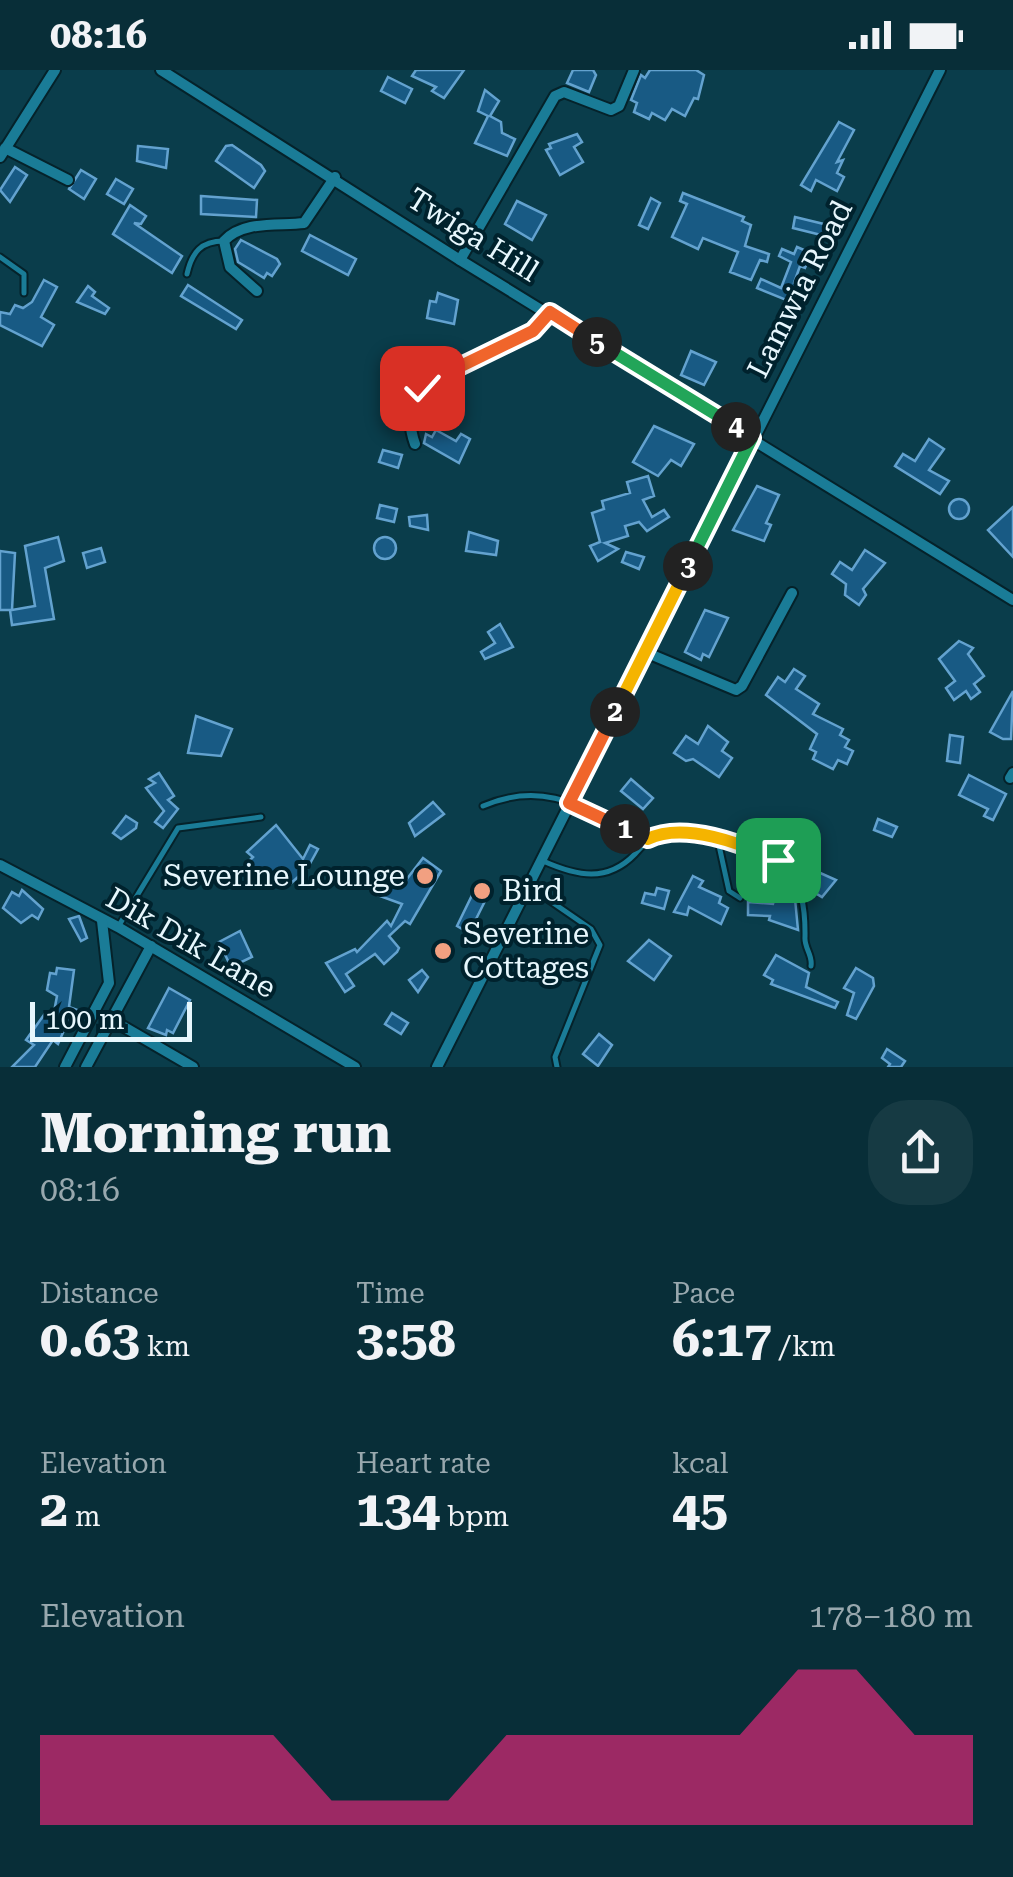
<!DOCTYPE html>
<meta charset="utf-8">
<style>
:root{--surface:#082e38;--page:#163a43;--text:#f1f3f6;--muted:#98a8ae;--accent:#db2777}
body{margin:0;font-family:"Roboto Serif",serif;background:var(--page);color:var(--text);height:100vh;display:flex;flex-direction:column;font-size:38px;white-space:nowrap}
*{box-sizing:border-box;margin:0}
p{font-size:32px;color:var(--muted)}
.icon{flex:none;width:55px;height:55px;fill:none;stroke:currentColor;stroke-width:2;stroke-linecap:round;stroke-linejoin:round}
.map{position:relative;height:997px;overflow:hidden}
.details{display:flex;flex-direction:column;background:var(--surface);flex:1}
.details>*{flex:none}
.scale{position:absolute;left:30px;bottom:25px;width:162px;box-sizing:border-box;padding-left:10px;border:5px solid #e7f7fd;border-top:0;font-size:28px;line-height:35px;white-space:nowrap;color:#e7f7fd;-webkit-text-stroke:8px #00222d;paint-order:stroke}
.pin{position:absolute;display:grid;place-items:center;width:85px;height:85px;color:#fff;margin:-42px;border-radius:20px;box-shadow:0 5px 15px #0006}
.km{position:absolute;width:50px;height:50px;margin:-25px;border-radius:50%;background:#222;color:#fff;font-size:28px;line-height:50px;text-align:center}
.round{display:grid;place-items:center;flex:none;width:105px;height:105px;border-radius:40px;background:var(--page)}
.overview{display:flex;align-items:center;justify-content:space-between;height:170px;padding:0 40px}
h1{font-size:55px;font-weight:700;line-height:75px}
.figures{display:grid;grid-template-columns:repeat(3,1fr);gap:15px;height:170px;padding:10px 40px}
.figures div{display:grid;align-content:center}
.figures b{font-size:50px;font-weight:700}
.figures small{font-size:28px;font-weight:400}
.figures p{font-size:28px}
.chart{height:280px;padding:20px 40px}
.chart p{display:flex;justify-content:space-between}
.chart svg{width:100%;height:180px;margin-top:10px;fill:var(--accent);opacity:.7}
.status{display:flex;justify-content:space-between;align-items:center;height:70px;padding:0 50px;background:var(--surface);direction:ltr}
.status svg{height:28px;fill:currentColor}
.map>svg:first-child{display:block}
.building{fill:#185a84;stroke:#63a2cf;stroke-width:2.5}
.lines{fill:none;stroke-linecap:round;stroke-linejoin:round}
.service-casing{stroke:#05222a;stroke-width:9}
.minor-casing{stroke:#05222a;stroke-width:14}
.service{stroke:#1a7c97;stroke-width:5}
.minor{stroke:#1a7c97;stroke-width:10}
.split-1-casing{stroke:#fff;stroke-width:20}
.split-2-casing{stroke:#fff;stroke-width:20}
.split-3-casing{stroke:#fff;stroke-width:20}
.split-4-casing{stroke:#fff;stroke-width:20}
.split-5-casing{stroke:#fff;stroke-width:20}
.split-6-casing{stroke:#fff;stroke-width:20}
.split-7-casing{stroke:#fff;stroke-width:20}
.split-1{stroke:#f5b400;stroke-width:12}
.split-2{stroke:#f0652b;stroke-width:12}
.split-3{stroke:#f5b400;stroke-width:12}
.split-4{stroke:#22a559;stroke-width:12}
.split-5{stroke:#22a559;stroke-width:12}
.split-6{stroke:#f0652b;stroke-width:12}
.split-7{stroke:#22a559;stroke-width:12}
.poi-dot{fill:#f2a081;stroke:#00222d;stroke-width:4}
.labels{text-anchor:middle;stroke-width:8;stroke-linejoin:round;paint-order:stroke}
.street-label{font-size:30px;fill:#e7f7fd;stroke:#00222d}
.poi-label{font-size:30px;fill:#e7f7fd;stroke:#00222d;text-anchor:start}
</style>
<div class="status"><b>08:16</b><svg viewBox="0 0 49 12"><path d="M0 12V9h3v3zM5 12V6h3v6zM10 12V3h3v9zM15 12V0h3v12zM26 1h20v11H26zM47 4h2v5h-2z"/></svg></div>
<div class="map">
<svg width="1013" height="997" viewBox="0 0 1013 997">
<rect width="100%" height="100%" fill="#0a3d4b"/>
<g class="building">
<polygon points="416,0 464,0 444,28 432,21 436,17 412,6"/>
<polygon points="573,0 593,0 596,5 589,22 567,13"/>
<polygon points="650,0 696,0 704,5 698,29 694,28 685,46 672,39 665,50 652,43 649,49 634,42 637,33 631,30 641,5 645,8"/>
<polygon points="388,7 412,19 405,33 381,21"/>
<polygon points="485,20 499,31 490,46 501,52 502,63 515,69 507,86 475,73 488,46 478,41"/>
<polygon points="839,52 854,60 837,92 843,90 837,103 844,107 837,121 816,110 811,121 801,115"/>
<polygon points="577,64 582,72 574,77 583,92 560,105 546,80 551,78 549,74"/>
<polygon points="232,75 261,95 265,101 254,118 216,91 226,76"/>
<polygon points="138,76 168,79 166,98 137,91"/>
<polygon points="15,97 27,105 10,132 0,120"/>
<polygon points="81,100 96,109 84,129 69,119"/>
<polygon points="116,109 133,119 124,134 107,124"/>
<polygon points="683,123 744,147 742,151 751,155 745,176 769,184 767,192 760,190 751,210 730,202 738,182 703,168 698,179 672,167 687,134 680,131"/>
<polygon points="201,126 257,130 256,147 201,144"/>
<polygon points="651,128 660,133 648,159 639,155"/>
<polygon points="517,131 546,145 532,170 505,154"/>
<polygon points="130,135 146,146 141,154 134,153 182,186 172,203 113,164"/>
<polygon points="795,147 832,156 829,167 793,158"/>
<polygon points="310,165 356,189 348,205 302,181"/>
<polygon points="241,170 277,189 280,194 272,206 267,203 264,208 238,192 235,179"/>
<polygon points="797,177 811,183 805,198 800,196 794,213 804,218 796,234 757,218 761,209 781,218 791,192 779,186 782,179 794,184"/>
<polygon points="44,210 57,217 41,247 54,255 42,276 0,255 0,242 10,244 15,235 23,238 32,232"/>
<polygon points="188,215 242,250 236,259 181,226"/>
<polygon points="88,216 95,222 92,226 109,238 105,244 77,232"/>
<polygon points="438,223 458,230 454,254 427,248 430,231 436,232"/>
<polygon points="691,281 716,292 704,315 681,305"/>
<polygon points="654,356 694,374 681,396 671,390 658,406 633,392"/>
<polygon points="436,360 456,371 461,364 470,369 459,393 424,373 426,364 432,367"/>
<polygon points="929,369 944,379 929,400 949,411 940,424 895,396 903,384 915,391"/>
<polygon points="383,380 402,385 398,398 379,392"/>
<polygon points="648,406 654,426 643,430 652,447 664,440 669,447 647,461 639,452 625,456 628,466 605,473 618,479 598,491 590,476 600,472 592,443 604,439 602,431 630,423 627,412"/>
<polygon points="757,416 779,425 766,453 771,455 764,471 733,460"/>
<circle cx="959" cy="439" r="10"/>
<polygon points="380,435 397,439 394,452 377,448"/>
<polygon points="1013,437 1013,487 988,460"/>
<polygon points="427,445 428,460 410,456 409,447"/>
<polygon points="469,462 498,471 496,485 466,481"/>
<polygon points="58,467 64,491 45,498 54,549 12,555 10,540 0,540 0,481 15,483 12,540 35,536 25,476"/>
<circle cx="385" cy="478" r="11"/>
<polygon points="101,478 105,492 87,498 83,483"/>
<polygon points="865,480 885,493 863,519 866,525 859,535 845,525 846,514 832,504 840,492 852,500"/>
<polygon points="626,482 644,487 639,499 622,492"/>
<polygon points="705,540 728,548 709,587 703,584 701,590 685,582"/>
<polygon points="500,554 513,577 485,589 481,582 495,573 488,562"/>
<polygon points="959,571 973,578 968,584 984,606 974,614 980,622 971,629 966,621 954,630 946,618 955,611 939,589"/>
<polygon points="794,599 805,606 796,619 819,634 813,644 843,659 840,665 849,670 845,677 853,681 847,694 838,690 833,699 813,689 816,682 810,679 817,664 766,625 778,607 785,612"/>
<polygon points="1013,621 1011,669 1003,669 990,662"/>
<polygon points="196,646 232,659 221,686 188,683"/>
<polygon points="708,656 728,672 722,681 732,688 719,707 693,689 686,691 674,683 686,666 698,674"/>
<polygon points="950,665 963,667 960,693 947,691"/>
<polygon points="159,703 174,726 168,730 178,739 163,758 155,752 164,741 146,718 155,713 149,709"/>
<polygon points="969,705 1006,724 993,750 984,746 988,739 959,725"/>
<polygon points="631,709 653,728 643,739 621,721"/>
<polygon points="433,732 444,744 415,766 409,753"/>
<polygon points="126,746 137,753 136,758 121,769 113,763"/>
<polygon points="878,749 897,757 892,767 874,760"/>
<polygon points="276,755 303,789 310,775 318,779 307,799 289,815 275,803 269,810 263,804 261,807 246,794 253,787 247,782"/>
<polygon points="423,788 441,801 410,854 405,851 389,866 399,878 397,882 384,894 375,884 346,904 354,916 345,922 326,893 355,879 357,882 387,851 391,856 402,834 377,825 380,806 403,814"/>
<polygon points="745,791 771,798 769,810 742,804"/>
<polygon points="818,802 836,810 822,827 807,818"/>
<polygon points="693,806 703,811 699,817 721,827 719,833 728,838 721,854 689,837 687,845 674,842"/>
<polygon points="478,813 491,819 469,863 457,856"/>
<polygon points="657,818 669,821 664,839 642,833 645,823 655,825"/>
<polygon points="22,820 43,839 38,849 32,845 21,853 3,838 12,822 19,826"/>
<polygon points="776,823 795,829 798,860 769,850 770,846 748,845 748,832 773,834"/>
<polygon points="79,846 87,868 81,871 69,849"/>
<polygon points="240,861 252,887 231,897 219,872"/>
<polygon points="649,870 671,886 654,910 628,891"/>
<polygon points="776,885 809,903 806,917 838,932 835,938 771,914 773,910 764,905"/>
<polygon points="57,898 74,900 69,937 80,941 76,951 69,949 58,974 53,970 35,997 12,997 34,975 26,970 46,942 53,947 57,926 47,920 50,903 56,904"/>
<polygon points="856,898 873,908 874,916 856,949 847,945 854,923 844,918"/>
<polygon points="422,900 428,907 418,922 409,910"/>
<polygon points="169,918 190,930 173,963 167,960 166,965 148,958"/>
<polygon points="392,943 408,953 401,964 385,954"/>
<polygon points="599,964 612,975 598,996 583,984"/>
<polygon points="887,979 905,991 901,997 888,997 890,994 882,988"/>
</g>
<g class="lines">
<g class="service-casing">
<g id="service">
<polyline points="0,187 24,204 24,223"/>
<path d="M 187,204 C 192,182 201,171 224,171"/>
<path d="M 483,736 C 548,708 590,742 648,769"/>
<polyline points="718,771 729,821 740,828"/>
<path d="M 543,791 C 577,806 607,813 635,784 C 644,774 652,764 666,762 C 688,757 705,767 726,774 C 784,791 806,801 805,867 C 804,878 813,885 811,896"/>
<polyline points="530,817 591,859 600,875 555,987 557,997"/>
<polyline points="118,857 178,758 261,747"/>
</g>
</g>
<g class="minor-casing">
<g id="minor">
<polyline points="161,0 460,190 1013,530"/>
<polyline points="5,78 68,110"/>
<polyline points="0,87 55,0"/>
<polyline points="460,190 555,26 564,22 611,40 619,36 634,0"/>
<path d="M 257,221 L 230,197 L 224,171 C 243,150 279,156 304,153 L 335,107"/>
<path d="M 415,374 C 407,352 410,338 422,318 L 533,261 L 551,242"/>
<polyline points="645,582 736,620 742,616 792,523"/>
<polyline points="1010,708 1013,703"/>
<polyline points="0,795 118,857 355,997"/>
<polyline points="112,950 193,997"/>
<polyline points="65,997 109,913 102,851"/>
<polyline points="86,997 151,876"/>
<polyline points="437,997 940,0"/>
</g>
</g>
<use href="#service" class="service"/>
<use href="#minor" class="minor"/>
</g>
<g class="lines">
<g class="split-1-casing">
<path id="split-1" d="M 625,759 L 648,769 C 684,751 742,774 778,790"/>
</g>
<g class="split-2-casing">
<polyline id="split-2" points="615,642 569,733 625,759"/>
</g>
<g class="split-3-casing">
<polyline id="split-3" points="615,642 688,496"/>
</g>
<g class="split-4-casing">
<polyline id="split-4" points="688,496 752,368 736,357"/>
</g>
<g class="split-5-casing">
<polyline id="split-5" points="597,272 736,357"/>
</g>
<g class="split-6-casing">
<polyline id="split-6" points="459,297 533,261 550,242 597,272"/>
</g>
<g class="split-7-casing">
<polyline id="split-7" points="422,318 459,297"/>
</g>
<use href="#split-1" class="split-1"/>
<use href="#split-2" class="split-2"/>
<use href="#split-3" class="split-3"/>
<use href="#split-4" class="split-4"/>
<use href="#split-5" class="split-5"/>
<use href="#split-6" class="split-6"/>
<use href="#split-7" class="split-7"/>
</g>
<g class="poi-dot">
<circle cx="425" cy="806" r="10"/>
<circle cx="482" cy="821" r="10"/>
<circle cx="443" cy="881" r="10"/>
</g>
<g class="labels">
<g class="street-label">
<text transform="translate(473 165) rotate(32)" y="10">Twiga Hill</text>
<text transform="translate(800 219) rotate(-63)" y="10">Lamwia Road</text>
<text transform="translate(191 873) rotate(30)" y="10">Dik Dik Lane</text>
</g>
<g class="poi-label">
<text x="405" y="816" text-anchor="end">Severine Lounge</text>
<text x="502" y="831">Bird</text>
<text x="463" y="874">Severine<tspan x="463" dy="34">Cottages</tspan></text>
</g>
</g>
</svg>
<div class="scale">100 m</div>
<div class="pin" style="left:778px;top:790px;background:#1e9e55"><svg class="icon" aria-label="arrive" viewBox="0 0 24 24"><path d="M6 21V4h12l-3 4 3 4H6"/></svg></div>
<div class="pin" style="left:422px;top:318px;background:#d93025"><svg class="icon" aria-label="check" viewBox="0 0 24 24"><path d="M5 12l5 5 9-10"/></svg></div>
<b class="km" style="left:625px;top:759px">1</b>
<b class="km" style="left:615px;top:642px">2</b>
<b class="km" style="left:688px;top:496px">3</b>
<b class="km" style="left:736px;top:357px">4</b>
<b class="km" style="left:597px;top:272px">5</b>
</div>
<section class="details">
<div class="overview"><div><h1>Morning run</h1><p>08:16</p></div><a class="round"><svg class="icon" aria-label="share" viewBox="0 0 24 24"><path d="M12 15V3M7 8l5-5 5 5M5 13v7h14v-7"/></svg></a></div>
<div class="figures">
<div><p>Distance</p><b>0.63<small> km</small></b></div>
<div><p>Time</p><b>3:58</b></div>
<div><p>Pace</p><b>6:17<small> /km</small></b></div>
</div>
<div class="figures">
<div><p>Elevation</p><b>2<small> m</small></b></div>
<div><p>Heart rate</p><b>134<small> bpm</small></b></div>
<div><p>kcal</p><b>45</b></div>
</div>
<div class="chart"><p><span>Elevation</span>178–180 m</p>
<svg viewBox="0 0 160 44" preserveAspectRatio="none"><path d="M0 44V22L10 22L20 22L30 22L40 22L50 38L60 38L70 38L80 22L90 22L100 22L110 22L120 22L130 6L140 6L150 22L160 22V44z"/></svg>
</div>
</section>
